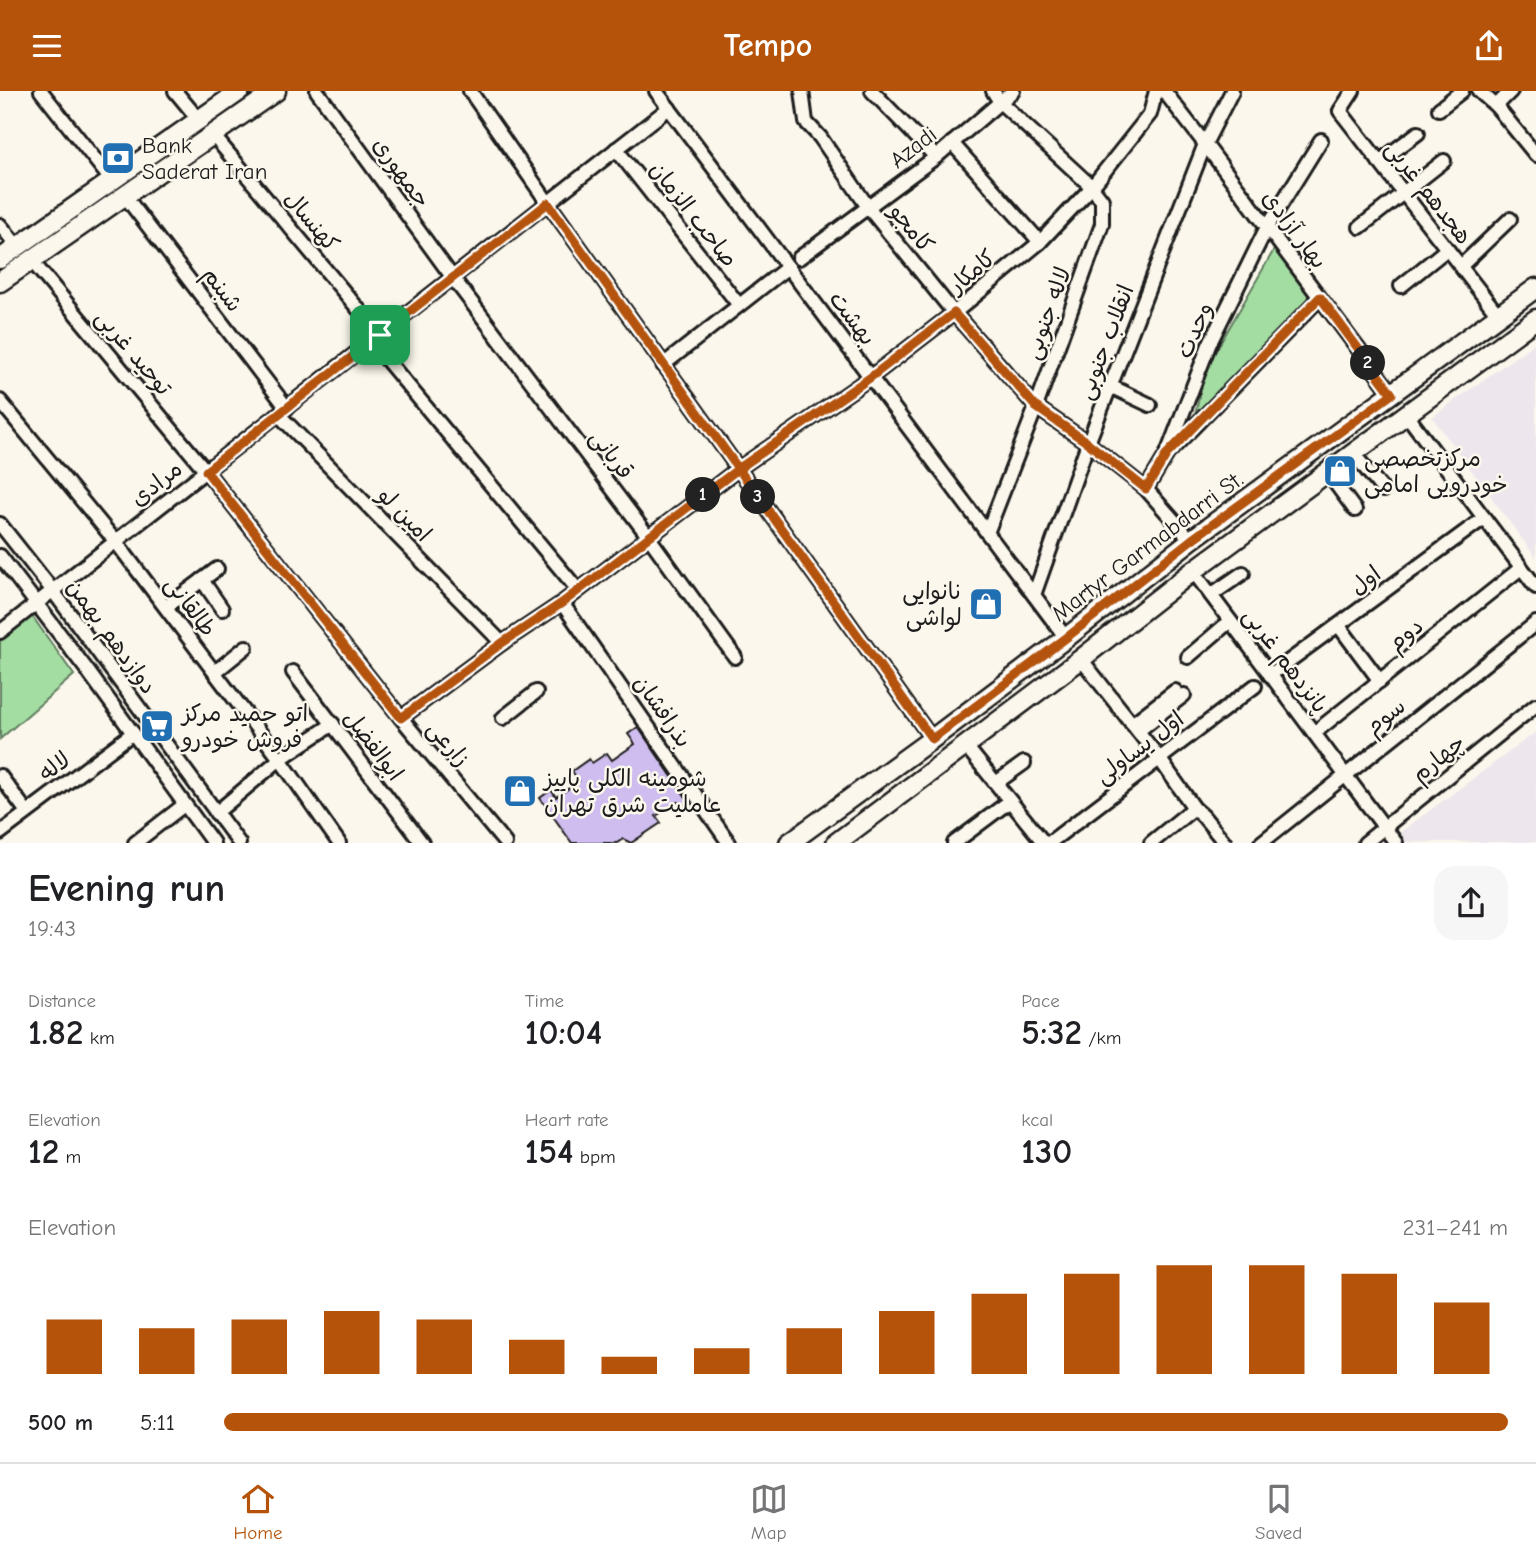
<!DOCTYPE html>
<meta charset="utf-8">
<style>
:root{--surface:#fff;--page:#f6f6f6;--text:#202124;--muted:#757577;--line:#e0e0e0;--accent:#b45309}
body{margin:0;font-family:"Comic Neue","Playpen Sans Arabic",sans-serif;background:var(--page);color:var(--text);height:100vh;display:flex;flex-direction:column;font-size:26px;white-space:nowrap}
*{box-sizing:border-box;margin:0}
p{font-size:23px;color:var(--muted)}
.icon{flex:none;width:38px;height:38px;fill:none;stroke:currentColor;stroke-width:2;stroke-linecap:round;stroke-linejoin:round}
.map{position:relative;height:752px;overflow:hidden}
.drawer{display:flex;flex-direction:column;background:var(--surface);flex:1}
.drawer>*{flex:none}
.pin{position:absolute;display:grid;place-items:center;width:60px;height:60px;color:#fff;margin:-30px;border-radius:14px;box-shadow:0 4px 10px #0006}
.km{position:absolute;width:35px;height:35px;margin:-18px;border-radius:50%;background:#222;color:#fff;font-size:19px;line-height:35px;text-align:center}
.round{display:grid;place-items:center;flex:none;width:74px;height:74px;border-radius:21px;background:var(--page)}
.overview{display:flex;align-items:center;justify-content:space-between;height:119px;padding:0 28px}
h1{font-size:38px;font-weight:700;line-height:52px}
.stats{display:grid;grid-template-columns:repeat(3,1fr);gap:10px;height:119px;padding:7px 28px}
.stats div{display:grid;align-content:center}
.stats b{font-size:35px;font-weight:700}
.stats small{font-size:19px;font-weight:400}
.stats p{font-size:19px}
.chart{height:196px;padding:14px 28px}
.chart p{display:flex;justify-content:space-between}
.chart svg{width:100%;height:126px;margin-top:7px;stroke:var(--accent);stroke-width:6}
ul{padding:0 28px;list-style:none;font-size:23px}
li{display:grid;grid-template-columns:112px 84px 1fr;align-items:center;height:52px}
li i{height:18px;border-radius:9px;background:var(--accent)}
header{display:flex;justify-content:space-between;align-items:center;height:91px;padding:0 28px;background:var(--accent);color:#fff;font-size:32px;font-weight:700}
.dock{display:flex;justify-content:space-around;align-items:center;height:98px;border-top:2px solid var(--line);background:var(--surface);font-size:19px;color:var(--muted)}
.dock a{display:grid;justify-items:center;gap:4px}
.dock .active{color:var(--accent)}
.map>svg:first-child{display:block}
.built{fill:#eee6ed}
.green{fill:#a3dda2;stroke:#607c5f;stroke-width:2}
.building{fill:#cebdee;stroke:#1c1c1c;stroke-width:2}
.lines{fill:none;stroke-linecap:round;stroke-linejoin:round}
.street-casing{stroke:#1c1c1c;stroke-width:18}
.secondary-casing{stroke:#1c1c1c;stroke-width:23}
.street{stroke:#fbf7ec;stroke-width:12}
.secondary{stroke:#fbf7ec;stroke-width:18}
.route-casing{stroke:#fff;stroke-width:14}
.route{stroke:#b45309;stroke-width:9}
.labels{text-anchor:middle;stroke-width:5;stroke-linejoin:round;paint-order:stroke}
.poi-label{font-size:23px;fill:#1c1c1c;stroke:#fbf7ec;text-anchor:start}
.street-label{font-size:23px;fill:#1c1c1c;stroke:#fbf7ec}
</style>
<header><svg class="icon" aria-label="menu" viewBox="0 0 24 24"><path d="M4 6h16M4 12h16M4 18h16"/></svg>Tempo<svg class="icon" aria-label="share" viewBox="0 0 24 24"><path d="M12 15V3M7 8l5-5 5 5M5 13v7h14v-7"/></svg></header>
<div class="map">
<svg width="1536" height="752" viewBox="0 0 1536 752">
<rect width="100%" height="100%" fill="#fbf7ec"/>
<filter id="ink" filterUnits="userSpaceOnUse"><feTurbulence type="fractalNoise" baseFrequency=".0143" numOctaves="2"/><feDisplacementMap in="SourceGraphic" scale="14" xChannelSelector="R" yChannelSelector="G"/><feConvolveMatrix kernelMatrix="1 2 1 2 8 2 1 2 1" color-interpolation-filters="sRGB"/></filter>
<g filter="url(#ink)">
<g class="built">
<polygon points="1536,251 1536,467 1432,326"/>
<polygon points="1536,641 1536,751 1387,751"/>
</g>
<g class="green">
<polygon points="1275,157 1311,205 1193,332 1206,277"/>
<polygon points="32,525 74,584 0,648 0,550"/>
</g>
<polygon class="building" points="638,636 690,712 686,715 678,711 656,725 661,732 631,752 623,748 617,752 572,752 540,707 551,699 556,706 579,690 572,680 589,668 592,672 607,662 612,669 635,653 628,643"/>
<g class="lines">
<g class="street-casing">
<g id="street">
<polyline points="41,0 112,90"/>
<polyline points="175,0 199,29"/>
<polyline points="317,0 453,187 648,445 735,566"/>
<polyline points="470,0 548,112 932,648"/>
<polyline points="656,0 1066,547"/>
<polyline points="802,0 806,31 820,46 868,116 954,222 1036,316 1088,352 1146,398 1191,449"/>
<polyline points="872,0 936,66"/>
<polyline points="1164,0 1205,53 1392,303"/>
<polyline points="1353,0 1340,20 1499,225"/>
<polyline points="1479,0 1496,15 1536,64"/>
<polyline points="1496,15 1511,0"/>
<polyline points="1439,18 1462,0"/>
<polyline points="213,44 380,244"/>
<polyline points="952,52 1040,151"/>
<polyline points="616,58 739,214"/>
<polyline points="1379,71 1418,42"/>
<polyline points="125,105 287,317"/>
<polyline points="0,134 18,156"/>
<polyline points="1360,136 1444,70"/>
<polyline points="799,167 936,66 1013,0"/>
<polyline points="31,169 206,380 401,627 505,752"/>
<polyline points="1461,175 1510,128"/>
<polyline points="1401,195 1447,158"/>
<polyline points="371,250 578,499"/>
<polyline points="663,274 788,176"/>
<polyline points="1110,295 1150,314"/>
<polyline points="0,310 116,451 280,668 339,752"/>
<polyline points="278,323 502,552"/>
<polyline points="1406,323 1536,496"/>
<polyline points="1353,362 1383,399"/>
<polyline points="1167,363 1209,254 1267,136 1321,49"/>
<polyline points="1327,381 1355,419"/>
<polyline points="1146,398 1167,363 1320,207"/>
<polyline points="0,433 53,500 239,752"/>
<polyline points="987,442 1036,316 1102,133 1102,109 1092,96 1000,11 993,0"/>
<polyline points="0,465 87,579 213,752"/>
<polyline points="1193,480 1396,752"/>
<polyline points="202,489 222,518"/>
<polyline points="1034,504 1088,352 1205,53 1232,0"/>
<polyline points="1211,504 1243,482"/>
<polyline points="562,512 729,752"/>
<polyline points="166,516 217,478"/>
<polyline points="1339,535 1380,590"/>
<polyline points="0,541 669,17"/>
<polyline points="1188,566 1230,530"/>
<polyline points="1081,568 1159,667 1194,717 1203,725 1225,752"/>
<polyline points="215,581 246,556"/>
<polyline points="293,581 422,752"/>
<polyline points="1270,584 1484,427"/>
<polyline points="401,627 502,552 562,512 738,378 871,286 954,222 1040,151 1092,96 1150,23 1156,0"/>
<polyline points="503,627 536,601"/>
<polyline points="1132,633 1175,600"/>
<polyline points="1138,640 1184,604"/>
<polyline points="1314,642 1521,477"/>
<polyline points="965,654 1044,752"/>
<polyline points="0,685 27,721"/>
<polyline points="996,692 1024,672"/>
<polyline points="216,722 280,668 333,633"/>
<polyline points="0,742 133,642"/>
<polyline points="135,752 184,714"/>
<polyline points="954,752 1010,710"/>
<polyline points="1049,752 1255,595"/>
<polyline points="1151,752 1194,717"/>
<polyline points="1261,752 1536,532"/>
<polyline points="1365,752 1536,614"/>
</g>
</g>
<g class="secondary-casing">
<g id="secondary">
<polyline points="0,168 240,0"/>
<polyline points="0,191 276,0"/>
<polyline points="789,752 932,648 1066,547 1191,449 1536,197"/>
<polyline points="836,752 1081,568 1193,480 1536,228"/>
</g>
</g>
<use href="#street" class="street"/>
<use href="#secondary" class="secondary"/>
</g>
</g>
<g class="lines" filter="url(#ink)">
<g class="route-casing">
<polyline id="route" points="380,244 206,380 401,627 502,552 562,512 738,378 871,286 954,222 1036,316 1088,352 1146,398 1167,363 1320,206 1392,303 1191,449 1066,547 932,648 548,112 380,244"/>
</g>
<use href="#route" class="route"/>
</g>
<defs>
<g id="bank-square" transform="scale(1.75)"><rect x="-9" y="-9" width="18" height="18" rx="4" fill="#1f6fb2" stroke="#fbf7ec"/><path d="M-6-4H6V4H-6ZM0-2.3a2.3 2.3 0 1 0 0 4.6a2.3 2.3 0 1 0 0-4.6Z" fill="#fff"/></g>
<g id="shop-square" transform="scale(1.75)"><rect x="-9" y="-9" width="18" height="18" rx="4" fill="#1f6fb2" stroke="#fbf7ec"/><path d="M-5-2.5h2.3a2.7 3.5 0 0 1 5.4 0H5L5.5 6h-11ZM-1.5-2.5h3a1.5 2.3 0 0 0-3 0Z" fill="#fff"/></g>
<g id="supermarket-square" transform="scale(1.75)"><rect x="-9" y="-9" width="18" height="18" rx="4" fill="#1f6fb2" stroke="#fbf7ec"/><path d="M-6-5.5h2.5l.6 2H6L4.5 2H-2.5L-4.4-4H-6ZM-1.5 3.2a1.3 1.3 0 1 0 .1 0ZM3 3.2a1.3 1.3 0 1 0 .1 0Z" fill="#fff"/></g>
</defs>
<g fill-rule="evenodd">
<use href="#bank-square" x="118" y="67"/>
<use href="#shop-square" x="1340" y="380"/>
<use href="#shop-square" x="986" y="513"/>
<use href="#supermarket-square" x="157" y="635"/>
<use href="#shop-square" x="520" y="700"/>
</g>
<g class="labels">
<g class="poi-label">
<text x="142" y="62">Bank<tspan x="142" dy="26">Saderat Iran</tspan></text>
<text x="1364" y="375">مرکزتخصصی<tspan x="1364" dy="26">خودرویی امامی</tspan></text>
<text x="962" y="508" text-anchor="end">نانوایی<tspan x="962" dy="26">لواشی</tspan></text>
<text x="182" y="630">اتو حمید مرکز<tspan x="182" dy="26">فروش خودرو</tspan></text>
<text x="544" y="695">شومینه الکلی پاییز<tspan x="544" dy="26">عاملیت شرق تهران</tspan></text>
</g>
<g class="street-label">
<text transform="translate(913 56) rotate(-38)" y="8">Azadi</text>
<text transform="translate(402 81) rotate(54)" y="8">جمهوری</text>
<text transform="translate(1429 101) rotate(52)" y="8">هجدهم غربی</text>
<text transform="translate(694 123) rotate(52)" y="8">صاحب الزمان</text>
<text transform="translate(312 130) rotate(50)" y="8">کهنسال</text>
<text transform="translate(912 137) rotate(51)" y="8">کامجو</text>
<text transform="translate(1295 138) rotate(53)" y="8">بهار آزادی</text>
<text transform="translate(972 180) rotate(-40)" y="8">کامکار</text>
<text transform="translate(223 198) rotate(53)" y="8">شبنم</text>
<text transform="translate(1047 222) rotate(-70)" y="8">لاله جنوبی</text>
<text transform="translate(853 227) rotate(53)" y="8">بهشت</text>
<text transform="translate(1194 239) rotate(-66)" y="8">وحدت</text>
<text transform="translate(1105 251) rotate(-69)" y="8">انقلاب جنوبی</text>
<text transform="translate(134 261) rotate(50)" y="8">توحید غربی</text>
<text transform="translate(612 363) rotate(53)" y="8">قربانی</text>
<text transform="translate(156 392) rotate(-38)" y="8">مرادی</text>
<text transform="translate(405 423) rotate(46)" y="8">امین لو</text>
<text transform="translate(1147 455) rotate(-37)" y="8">Martyr Garmabdarri St.</text>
<text transform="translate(1365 489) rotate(-37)" y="8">اول</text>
<text transform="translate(191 515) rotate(53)" y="8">طالقانی</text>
<text transform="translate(1405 543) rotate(-39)" y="8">دوم</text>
<text transform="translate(112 545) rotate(54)" y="8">دوازدهم بهمن</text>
<text transform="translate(1286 569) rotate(53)" y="8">پانزدهم غربی</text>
<text transform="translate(663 620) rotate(55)" y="8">بذرافشان</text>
<text transform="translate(1385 625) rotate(-38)" y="8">سوم</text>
<text transform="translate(449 652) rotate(50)" y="8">زارعی</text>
<text transform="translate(374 654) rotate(53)" y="8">ابوالفضل</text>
<text transform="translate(1139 656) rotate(-37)" y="8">اول یساولی</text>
<text transform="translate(1438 667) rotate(-39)" y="8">چهارم</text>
<text transform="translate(54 675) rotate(-37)" y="8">لاله</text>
</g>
</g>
</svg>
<div class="pin" style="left:380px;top:244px;background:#1e9e55"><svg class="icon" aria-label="arrive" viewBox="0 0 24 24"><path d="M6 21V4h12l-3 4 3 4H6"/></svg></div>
<b class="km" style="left:703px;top:404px">1</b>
<b class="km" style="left:1368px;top:272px">2</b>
<b class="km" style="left:758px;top:406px">3</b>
</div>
<section class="drawer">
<div class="overview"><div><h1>Evening run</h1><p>19:43</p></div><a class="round"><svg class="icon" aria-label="share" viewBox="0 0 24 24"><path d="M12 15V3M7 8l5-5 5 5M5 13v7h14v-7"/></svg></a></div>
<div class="stats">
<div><p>Distance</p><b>1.82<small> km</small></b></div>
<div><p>Time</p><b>10:04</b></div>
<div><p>Pace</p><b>5:32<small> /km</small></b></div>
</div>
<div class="stats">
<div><p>Elevation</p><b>12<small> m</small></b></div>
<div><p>Heart rate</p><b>154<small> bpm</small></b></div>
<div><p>kcal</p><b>130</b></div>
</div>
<div class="chart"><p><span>Elevation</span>231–241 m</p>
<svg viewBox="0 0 160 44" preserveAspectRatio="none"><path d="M5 44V25M15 44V28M25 44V25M35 44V22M45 44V25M55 44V32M65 44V38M75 44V35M85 44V28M95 44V22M105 44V16M115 44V9M125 44V6M135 44V6M145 44V9M155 44V19"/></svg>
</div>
<ul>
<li><b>500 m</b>5:11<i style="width:100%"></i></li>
</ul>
</section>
<nav class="dock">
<a class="active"><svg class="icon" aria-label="home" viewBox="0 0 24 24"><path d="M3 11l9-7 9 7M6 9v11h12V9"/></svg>Home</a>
<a><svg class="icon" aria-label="map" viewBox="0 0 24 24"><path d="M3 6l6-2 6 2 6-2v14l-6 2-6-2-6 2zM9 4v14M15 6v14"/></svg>Map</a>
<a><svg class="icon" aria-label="saved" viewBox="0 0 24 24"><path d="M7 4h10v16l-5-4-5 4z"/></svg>Saved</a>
</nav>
